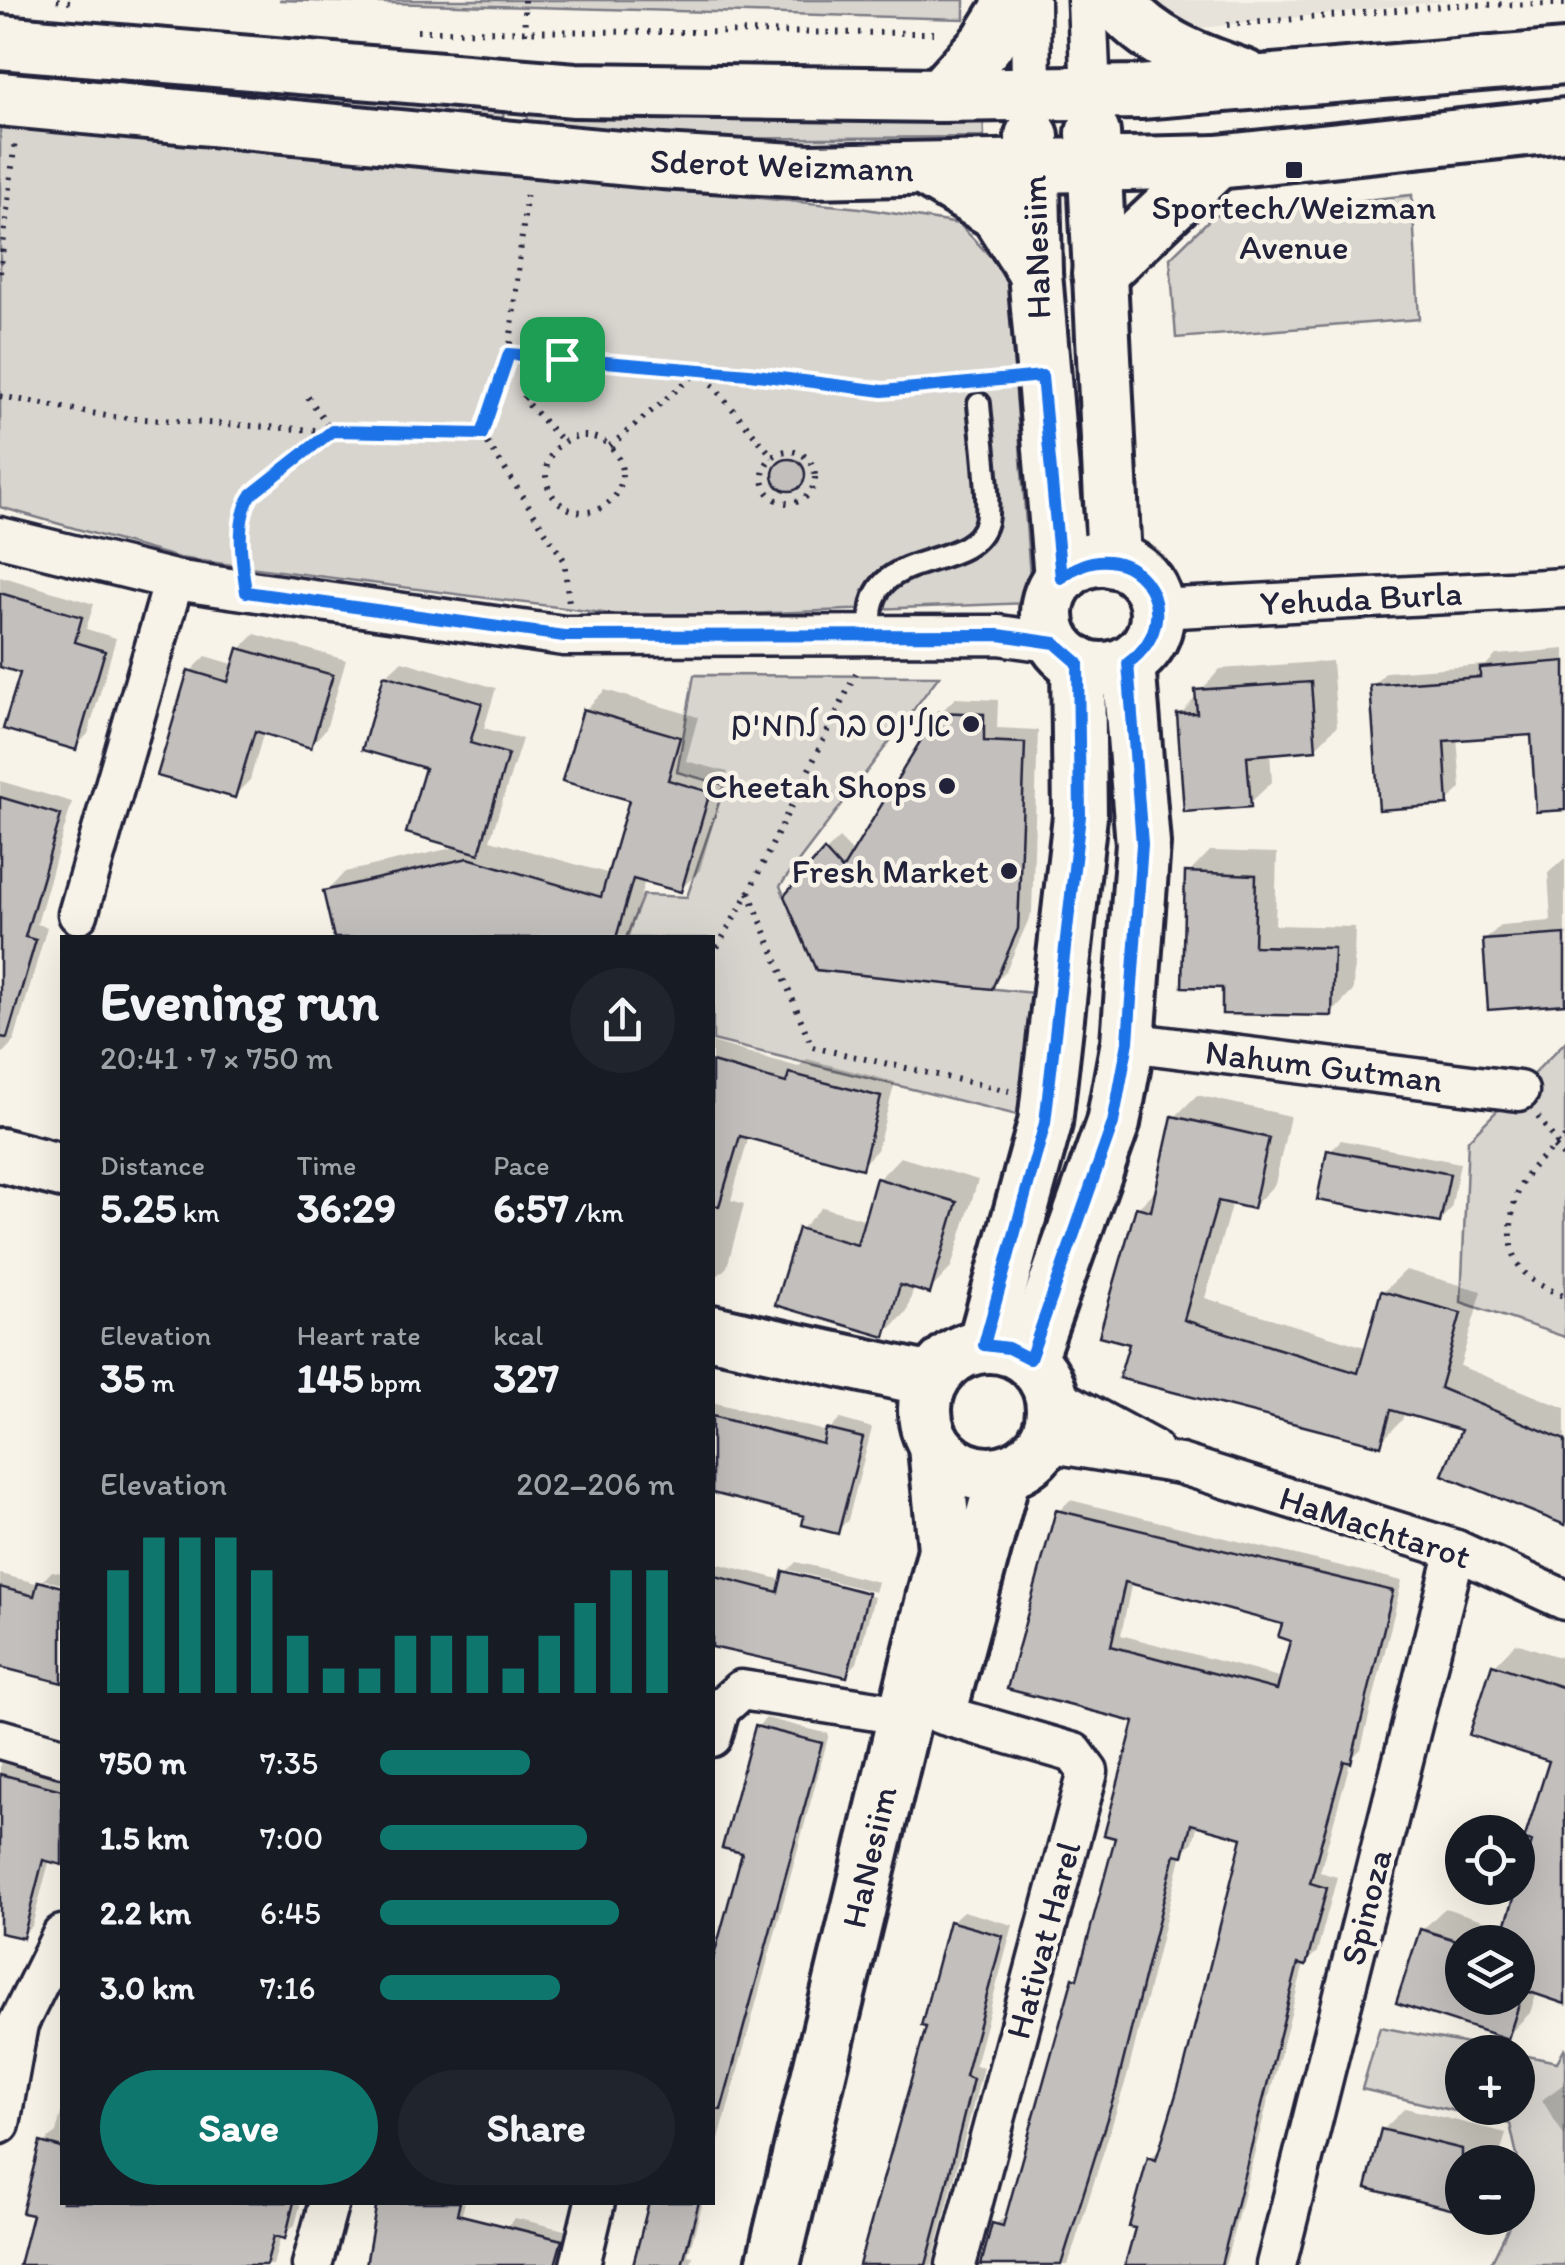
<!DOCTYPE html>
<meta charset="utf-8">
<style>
:root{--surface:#171b24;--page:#20242c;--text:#f1f3f6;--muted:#9ea1a6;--accent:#0f766e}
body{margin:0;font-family:Itim,"Playpen Sans Hebrew",sans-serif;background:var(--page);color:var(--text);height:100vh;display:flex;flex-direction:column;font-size:38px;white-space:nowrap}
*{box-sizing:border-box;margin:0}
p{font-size:32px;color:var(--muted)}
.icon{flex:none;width:55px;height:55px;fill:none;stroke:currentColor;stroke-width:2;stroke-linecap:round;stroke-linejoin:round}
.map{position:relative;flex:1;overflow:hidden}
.sheet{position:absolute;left:60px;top:935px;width:655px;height:1270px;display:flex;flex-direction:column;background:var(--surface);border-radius:0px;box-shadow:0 10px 40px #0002}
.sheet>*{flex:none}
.tools{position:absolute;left:1445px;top:1815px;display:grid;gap:20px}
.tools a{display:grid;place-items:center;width:90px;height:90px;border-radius:50%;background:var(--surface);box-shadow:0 10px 40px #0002;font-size:50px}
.pin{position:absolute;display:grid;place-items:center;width:85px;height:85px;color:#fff;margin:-42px;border-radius:20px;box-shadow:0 5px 15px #0006}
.round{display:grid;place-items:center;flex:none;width:105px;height:105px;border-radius:52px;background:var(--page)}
.summary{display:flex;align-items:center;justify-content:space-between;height:170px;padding:0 40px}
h1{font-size:55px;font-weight:700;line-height:75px}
.stats{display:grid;grid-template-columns:repeat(3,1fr);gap:15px;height:170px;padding:10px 40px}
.stats div{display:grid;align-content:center}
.stats b{font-size:42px;font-weight:700}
.stats small{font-size:28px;font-weight:400}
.stats p{font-size:28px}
.chart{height:280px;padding:20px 40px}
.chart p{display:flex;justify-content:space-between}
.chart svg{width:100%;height:180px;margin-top:10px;stroke:var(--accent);stroke-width:6}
.cta{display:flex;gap:20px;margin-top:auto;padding:20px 40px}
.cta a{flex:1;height:115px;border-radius:60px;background:var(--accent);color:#fff;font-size:40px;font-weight:700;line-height:115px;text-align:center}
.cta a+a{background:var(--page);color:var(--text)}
ul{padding:0 40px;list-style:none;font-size:32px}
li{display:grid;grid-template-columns:160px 120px 1fr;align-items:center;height:75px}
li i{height:25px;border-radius:12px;background:var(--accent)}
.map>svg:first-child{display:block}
.built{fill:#e7e3db}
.green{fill:#d8d5cf;stroke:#7d7c85;stroke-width:2.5}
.shadow{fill:#0003;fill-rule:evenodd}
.building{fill:#c2bfbd;stroke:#22223b;stroke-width:2.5;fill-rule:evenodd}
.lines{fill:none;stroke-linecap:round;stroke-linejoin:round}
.lane-casing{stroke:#22223b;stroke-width:28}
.street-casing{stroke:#22223b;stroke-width:45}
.secondary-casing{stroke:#22223b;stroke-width:60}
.path{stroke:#22223b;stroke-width:6;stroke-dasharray:2.5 8;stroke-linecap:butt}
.lane{stroke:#f7f3e8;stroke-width:20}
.street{stroke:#f7f3e8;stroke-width:38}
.secondary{stroke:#f7f3e8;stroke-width:52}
.route-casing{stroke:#fff;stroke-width:20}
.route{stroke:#1a73e8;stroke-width:12}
.poi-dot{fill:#22223b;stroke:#f7f3e8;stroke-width:4}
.labels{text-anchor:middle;stroke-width:9;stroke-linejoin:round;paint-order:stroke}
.street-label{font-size:35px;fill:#22223b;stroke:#f7f3e8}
.poi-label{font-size:35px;fill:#22223b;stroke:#f7f3e8;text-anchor:end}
</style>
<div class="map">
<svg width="1565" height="2265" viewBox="0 0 1565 2265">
<rect width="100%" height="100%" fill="#f7f3e8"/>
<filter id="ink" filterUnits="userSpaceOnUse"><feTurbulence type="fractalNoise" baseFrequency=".01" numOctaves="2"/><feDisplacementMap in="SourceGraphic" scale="20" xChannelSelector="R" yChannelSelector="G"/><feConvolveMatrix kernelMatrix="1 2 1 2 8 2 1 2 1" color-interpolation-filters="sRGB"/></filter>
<g filter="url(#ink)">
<polygon class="built" points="1145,0 1452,0 1192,29"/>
<g class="green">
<polygon points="279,0 964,0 964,19"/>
<polygon points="0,52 504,97 503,126 0,69"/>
<polygon points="529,106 983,106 984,137 657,139 527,125"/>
<polygon points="0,123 860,208 959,224 1007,274 1032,603 641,618 179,558 0,507"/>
<polygon points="1412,195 1419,319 1176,338 1170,258 1213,216"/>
<polygon points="694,675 939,676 780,886 816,970 1043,994 1021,1116 713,1040 712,938 626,938 643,895 687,897 725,785 677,772"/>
<polygon points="1565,1042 1565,1337 1461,1302 1468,1140"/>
<polygon points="1380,2027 1509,2052 1462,2052 1462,2108 1518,2108 1518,2054 1557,2062 1565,2047 1565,2265 1490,2265 1513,2218 1518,2218 1525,2192 1510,2124 1362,2089"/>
</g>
<g class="shadow">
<circle cx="792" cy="472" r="14"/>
<polygon points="0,576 94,604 86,629 116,638 88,734 75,747 23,671 0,665"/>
<polygon points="255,634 346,660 326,729 311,745 264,731 250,780 234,796 190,672 206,656 236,665 240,649"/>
<polygon points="1565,649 1565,807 1533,732 1457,737 1461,788 1447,802 1372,686 1386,672 1486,665 1496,655"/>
<polygon points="402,661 496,688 484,728 522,739 490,840 610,874 632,798 585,710 605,690 698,717 686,761 728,772 700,870 680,890 645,880 629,938 476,938 326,892 345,872 461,846 386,676"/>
<polygon points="1332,661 1337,726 1315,748 1270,751 1272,782 1249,804 1180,715 1220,669"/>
<polygon points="955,698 998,700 997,728 1038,730 1032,912 1006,971 991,986 818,967 825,852 839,838 855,854 940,713"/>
<polygon points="0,781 72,802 37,924 47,927 14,1041 1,1055"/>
<polygon points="1210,851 1277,853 1275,925 1355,927 1353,991 1331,1014 1225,986 1188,874"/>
<polygon points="1565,858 1565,1001 1485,940 1501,925 1551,921 1548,873"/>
<polygon points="712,1042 798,1067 807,1059 895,1082 877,1150 861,1166 749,1136 731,1200 744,1204 727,1267 712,1281"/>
<polygon points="1197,1095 1290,1116 1275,1184 1253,1207 1232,1202 1205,1298 1368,1348 1383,1292 1406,1270 1482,1291 1460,1366 1565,1408 1565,1515 1464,1428 1405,1411 1402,1420 1380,1443 1132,1342 1138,1208 1159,1187 1175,1117"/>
<polygon points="1341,1140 1460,1163 1451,1209 1439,1221 1329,1152"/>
<polygon points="900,1157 978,1180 951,1268 929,1291 914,1286 907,1312 884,1334 800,1230 822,1207 867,1220 878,1180"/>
<polygon points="712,1402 828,1432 840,1419 872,1428 848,1520 837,1531 807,1514 712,1490"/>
<path d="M 1070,1500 L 1402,1581 L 1361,1749 L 1351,1759 L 1320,1872 L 1337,1877 L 1317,1952 L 1304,1964 L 1225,2265 L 1128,2265 L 1150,2159 L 1163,2146 L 1187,2069 L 1245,1836 L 1198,1823 L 1193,1842 L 1182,1853 L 1127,2077 L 1068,2265 L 985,2265 L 994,2225 L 1009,2214 L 1118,1836 L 1137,1720 L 1058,1512 ZM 1132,1581 L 1285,1622 L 1293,1639 L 1283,1678 L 1121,1635 Z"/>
<polygon points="712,1562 783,1580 785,1573 796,1562 878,1582 875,1592 789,1570 789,1576 874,1597 857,1663 846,1674 712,1643"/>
<polygon points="52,1571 62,1573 62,1584 45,1580 45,1585 62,1589 62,1681 18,1669 0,1659 0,1574 40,1584"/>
<path d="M 1516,1643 L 1565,1659 L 1565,1996 L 1537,1992 L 1530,2013 L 1507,2036 L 1399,2001 L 1422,1930 L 1445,1908 L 1507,1928 L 1535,1841 L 1553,1759 L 1494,1666 ZM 1462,1942 L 1518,1942 L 1518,1998 L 1462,1998 Z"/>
<polygon points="766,1718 829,1734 712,2166 712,1973 745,1851 757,1727"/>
<polygon points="0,1763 62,1778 62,1859 50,1859 32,1926 22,1936 0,1930"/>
<polygon points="963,1911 1013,1925 975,2065 983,2067 932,2265 862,2265 929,2026 951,1922"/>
<polygon points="1565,2083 1565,2137 1542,2100"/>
<polygon points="1405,2108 1506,2133 1498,2162 1462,2162 1462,2210 1369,2186 1383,2130"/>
<polygon points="62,2109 62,2202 301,2202 295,2225 281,2235 273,2265 22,2265 35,2213 42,2144 56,2133"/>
<polygon points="380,2202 465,2202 449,2265 367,2265"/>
<polygon points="650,2202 703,2202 688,2255 693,2256 691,2265 631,2265"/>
<polygon points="515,2218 569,2231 559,2265 497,2265 506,2227"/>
</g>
<g class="building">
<circle cx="789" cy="475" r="16"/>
<polygon points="0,593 82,617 75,642 105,651 76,750 3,729 20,673 0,667"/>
<polygon points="238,648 333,675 311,748 255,731 235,798 157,776 188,670 228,682"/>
<polygon points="1565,661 1565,810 1536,812 1531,735 1444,741 1448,805 1379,810 1370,685 1480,677 1480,668"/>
<polygon points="384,675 482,703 470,743 508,754 479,854 406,833 425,768 362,750"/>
<polygon points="1311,682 1316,750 1247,756 1251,807 1184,812 1177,714 1197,713 1195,690"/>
<polygon points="583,709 680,737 668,780 710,792 681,892 633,879 616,938 334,938 323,891 468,858 601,897 629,800 562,781"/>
<polygon points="938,712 984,714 984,741 1025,743 1018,929 992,989 816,970 784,896 824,850 842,870"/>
<polygon points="0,797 61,815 25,937 36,940 7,1038 0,1037"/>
<polygon points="1185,872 1256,875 1254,946 1334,948 1332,1016 1222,1014 1222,988 1182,987"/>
<polygon points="1565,934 1565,1004 1488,1010 1483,940"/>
<polygon points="712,1062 786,1083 789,1073 881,1097 862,1169 740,1136 719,1206 712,1205"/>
<polygon points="1172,1116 1269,1138 1253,1209 1218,1201 1184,1320 1358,1373 1381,1291 1461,1313 1440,1388 1565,1440 1565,1525 1442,1475 1461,1430 1391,1410 1381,1446 1119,1378 1129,1344 1099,1336 1136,1207 1151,1211"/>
<polygon points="1327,1150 1450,1174 1440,1223 1317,1200"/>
<polygon points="876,1178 957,1202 930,1294 900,1285 885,1337 775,1305 798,1228 857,1245"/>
<polygon points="712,1416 823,1444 826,1429 863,1438 838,1534 802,1525 804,1516 712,1493"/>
<path d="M 1056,1510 L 1393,1591 L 1351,1763 L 1344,1761 L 1310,1883 L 1327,1888 L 1306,1966 L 1298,1964 L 1221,2265 L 1125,2265 L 1135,2228 L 1129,2227 L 1148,2157 L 1156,2160 L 1184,2068 L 1242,1838 L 1191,1824 L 1183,1856 L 1175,1854 L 1116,2090 L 1061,2265 L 981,2265 L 992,2223 L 1003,2226 L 1073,1977 L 1077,1979 L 1115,1838 L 1104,1835 L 1134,1722 L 1007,1689 ZM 1125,1582 L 1282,1624 L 1278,1637 L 1290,1641 L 1277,1690 L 1111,1646 Z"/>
<polygon points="783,1571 868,1593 847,1677 712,1647 712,1575 778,1592"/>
<polygon points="38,1581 62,1587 62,1683 0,1667 0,1587 34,1596"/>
<polygon points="1492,1664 1565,1688 1565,2004 1518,1988 1518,1942 1500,1942 1532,1842 1524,1840 1549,1761 1469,1735"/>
<polygon points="755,1726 822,1743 721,2110 712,2109 712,1963 742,1853 722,1848"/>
<polygon points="0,1774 62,1790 62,1865 43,1860 23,1938 0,1933"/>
<polygon points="949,1921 1003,1936 965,2076 973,2079 939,2216 926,2265 859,2265 926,2027 921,2026"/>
<polygon points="1420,1929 1462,1942 1462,1998 1521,1998 1508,2039 1396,2003"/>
<polygon points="1381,2129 1462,2149 1462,2212 1366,2188"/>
<polygon points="40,2142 62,2148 62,2202 294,2202 285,2239 274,2236 266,2265 19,2265 32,2215 22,2213"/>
<polygon points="377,2202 460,2202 457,2214 562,2240 555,2265 366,2265"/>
<polygon points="649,2202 699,2202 682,2265 633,2265"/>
</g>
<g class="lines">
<g class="lane-casing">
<path id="lane" d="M 873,638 C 854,541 971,578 986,522 C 991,500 981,430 979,404"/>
</g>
<g class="street-casing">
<g id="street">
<polyline points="1030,0 1031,95"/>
<polyline points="1087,0 1091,94"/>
<polyline points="0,537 174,580 564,636 999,635 1055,643"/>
<polyline points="1157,609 1565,588"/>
<polyline points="78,914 174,580"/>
<polyline points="1128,1042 1519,1091"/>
<polyline points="1052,1395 1152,1449"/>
<polyline points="1046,1442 1180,1464 1456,1550 1565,1600"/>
<polyline points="940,1714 1074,1753 1088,1772 956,2265"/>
<polyline points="712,1737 720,1709 741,1690 902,1715"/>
<polyline points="0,1739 62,1757"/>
<polyline points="0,2124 18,2024 62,1935"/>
<polyline points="312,2265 329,2202"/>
<polyline points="580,2265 595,2202"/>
<polyline points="1276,2265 1456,1550"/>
</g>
</g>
<g class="secondary-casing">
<g id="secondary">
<path d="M 1114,0 C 1151,43 1190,58 1243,76"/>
<polyline points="0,42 575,90 940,95 1140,92 1565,57"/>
<polyline points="940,95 987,43 1014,0"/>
<polyline points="0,99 662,162 810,171 1217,162 1565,125"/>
<polyline points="1093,133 1114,561"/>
<polyline points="1032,136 1035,273 1061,578"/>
<polyline points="927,171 997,213 1035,273"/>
<polyline points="1099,274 1217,162"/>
<circle cx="1102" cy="614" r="55"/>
<polyline points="0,1155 62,1171"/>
<polyline points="712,1332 931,1380"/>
<polyline points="984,1345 1045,1123 1080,816 1078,663"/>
<circle cx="989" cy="1410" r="64"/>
<polyline points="1029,1359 1113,1123 1128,1042 1143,844 1128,663"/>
<polyline points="943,1700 1004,1474"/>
<polyline points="773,2265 945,1549 935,1447"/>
</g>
</g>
<g class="path">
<polyline points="57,0 76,3"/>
<polyline points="524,0 525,34"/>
<polyline points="1227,25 1455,5 1565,4"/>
<polyline points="417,31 939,33"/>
<polyline points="0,273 15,140"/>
<polyline points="509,354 527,190"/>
<polyline points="562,360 523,399 563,442"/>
<polyline points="0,396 113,417 331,431"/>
<polyline points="308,397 332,431 482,434 509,354 749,374 883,391 966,383"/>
<polyline points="482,434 564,560 569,603"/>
<circle cx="584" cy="474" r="38"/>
<polyline points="610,446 700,370 773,457"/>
<circle cx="789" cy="477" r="26"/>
<polyline points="243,558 243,507 252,495 331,432"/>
<polyline points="749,892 812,1047 1009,1091"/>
<polyline points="712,956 749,892 859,667"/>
<polyline points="1538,1117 1558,1144"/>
<path d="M 1565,1137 C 1553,1149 1535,1161 1526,1176 C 1511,1199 1504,1243 1520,1267 C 1530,1282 1549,1289 1565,1297"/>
<polyline points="1554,1147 1565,1158"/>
</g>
<use href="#lane" class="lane"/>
<use href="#street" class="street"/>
<use href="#secondary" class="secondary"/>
</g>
</g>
<g class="lines" filter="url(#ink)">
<g class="route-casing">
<path id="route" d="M 509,354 L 749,374 L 883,391 L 1042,376 L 1061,578 C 1126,523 1197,612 1128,663 L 1142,844 L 1128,1042 L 1113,1123 L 1030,1359 L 1008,1348 L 984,1345 L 1045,1123 L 1080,816 L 1078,663 L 1055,643 L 999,635 L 564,636 L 246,592 C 242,562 234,519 252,494 L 332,431 L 482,434 Z"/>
</g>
<use href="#route" class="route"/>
</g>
<g class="poi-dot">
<rect x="1284" y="160" width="20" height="20" rx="5"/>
<circle cx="971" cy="724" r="10"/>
<circle cx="947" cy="786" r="10"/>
<circle cx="1009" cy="871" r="10"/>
</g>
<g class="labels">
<g class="street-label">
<text transform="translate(782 165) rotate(2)" y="12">Sderot Weizmann</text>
<text transform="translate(1036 247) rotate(-92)" y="12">HaNesiim</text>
<text transform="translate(1361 598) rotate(-3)" y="12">Yehuda Burla</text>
<text transform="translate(1324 1066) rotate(7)" y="12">Nahum Gutman</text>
<text transform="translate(1375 1527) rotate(18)" y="12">HaMachtarot</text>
<text transform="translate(869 1857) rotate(-77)" y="12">HaNesiim</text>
<text transform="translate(1366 1907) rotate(-76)" y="12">Spinoza</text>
<text transform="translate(1043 1940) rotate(-75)" y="12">Hativat Harel</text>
</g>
<g class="poi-label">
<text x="1294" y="219" text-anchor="middle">Sportech/Weizman<tspan x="1294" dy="40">Avenue</tspan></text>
<text x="951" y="736">אלינס בר לחמים</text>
<text x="927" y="798">Cheetah Shops</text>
<text x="989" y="883">Fresh Market</text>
</g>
</g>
</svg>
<div class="tools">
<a><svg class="icon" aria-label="locate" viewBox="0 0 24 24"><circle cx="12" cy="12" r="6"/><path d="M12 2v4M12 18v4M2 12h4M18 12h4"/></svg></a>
<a><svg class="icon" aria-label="layers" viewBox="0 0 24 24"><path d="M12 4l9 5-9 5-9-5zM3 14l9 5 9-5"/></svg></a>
<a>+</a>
<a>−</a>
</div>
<div class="pin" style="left:562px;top:359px;background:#1e9e55"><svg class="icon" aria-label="arrive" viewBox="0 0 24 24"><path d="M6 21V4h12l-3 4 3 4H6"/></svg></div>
<section class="sheet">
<div class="summary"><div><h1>Evening run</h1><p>20:41 · 7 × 750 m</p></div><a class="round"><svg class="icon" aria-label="share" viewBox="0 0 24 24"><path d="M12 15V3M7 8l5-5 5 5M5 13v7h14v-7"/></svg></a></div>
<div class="stats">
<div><p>Distance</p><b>5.25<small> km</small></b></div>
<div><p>Time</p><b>36:29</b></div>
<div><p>Pace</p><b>6:57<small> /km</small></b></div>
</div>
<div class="stats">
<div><p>Elevation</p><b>35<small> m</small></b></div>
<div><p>Heart rate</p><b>145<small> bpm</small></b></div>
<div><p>kcal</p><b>327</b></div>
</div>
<div class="chart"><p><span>Elevation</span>202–206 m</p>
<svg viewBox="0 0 160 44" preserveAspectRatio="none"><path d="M5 44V14M15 44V6M25 44V6M35 44V6M45 44V14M55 44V30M65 44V38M75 44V38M85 44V30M95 44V30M105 44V30M115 44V38M125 44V30M135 44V22M145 44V14M155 44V14"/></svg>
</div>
<ul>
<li><b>750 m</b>7:35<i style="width:51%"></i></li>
<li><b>1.5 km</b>7:00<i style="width:70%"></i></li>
<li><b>2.2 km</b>6:45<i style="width:81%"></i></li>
<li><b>3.0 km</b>7:16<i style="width:61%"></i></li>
</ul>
<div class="cta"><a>Save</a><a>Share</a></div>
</section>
</div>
